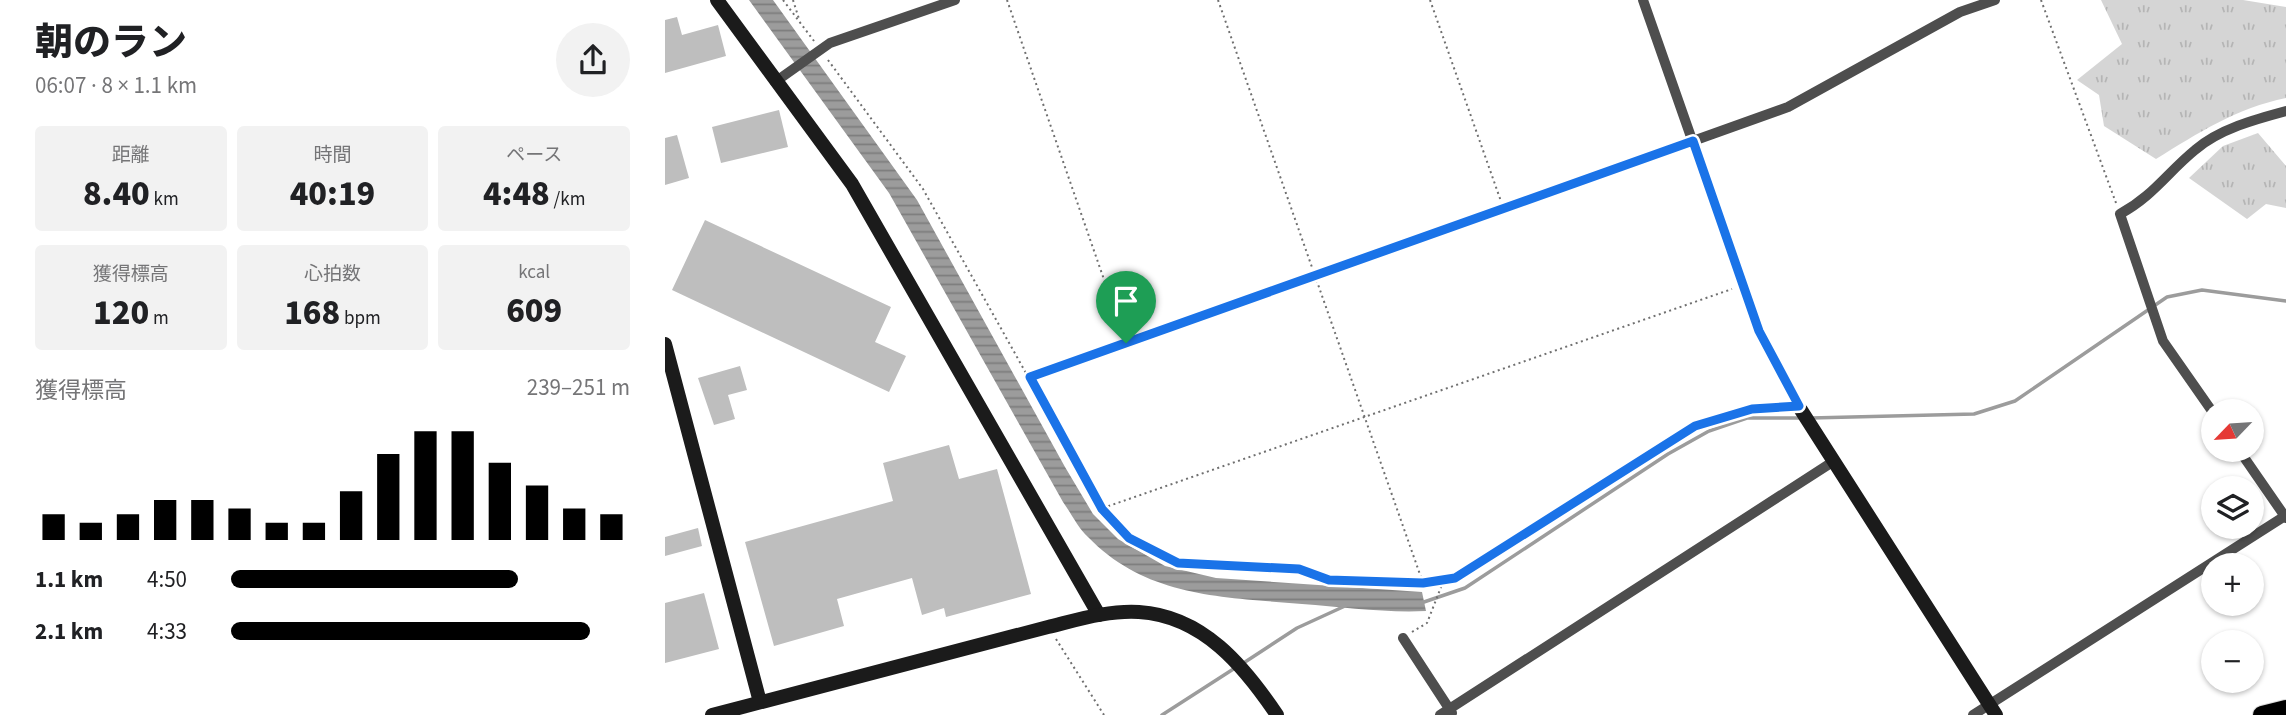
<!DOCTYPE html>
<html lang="ja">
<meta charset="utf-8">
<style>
:root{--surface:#fff;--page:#f2f2f2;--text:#202124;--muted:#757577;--accent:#000}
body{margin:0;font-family:"Source Sans 3","Noto Sans JP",sans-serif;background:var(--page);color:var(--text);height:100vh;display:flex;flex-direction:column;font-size:26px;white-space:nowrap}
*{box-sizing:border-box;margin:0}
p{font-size:23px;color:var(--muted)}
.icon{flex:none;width:38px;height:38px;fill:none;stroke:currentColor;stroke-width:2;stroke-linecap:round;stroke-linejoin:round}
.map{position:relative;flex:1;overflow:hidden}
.side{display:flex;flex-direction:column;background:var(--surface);width:665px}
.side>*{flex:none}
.needle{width:46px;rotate:245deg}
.controls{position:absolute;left:1536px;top:399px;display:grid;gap:14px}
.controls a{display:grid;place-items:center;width:63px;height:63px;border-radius:50%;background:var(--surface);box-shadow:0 2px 5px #0004;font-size:35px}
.pin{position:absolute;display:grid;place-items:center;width:60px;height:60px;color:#fff;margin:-72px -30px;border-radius:50% 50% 50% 0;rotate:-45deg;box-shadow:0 0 7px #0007}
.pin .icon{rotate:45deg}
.round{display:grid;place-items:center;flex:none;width:74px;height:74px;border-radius:37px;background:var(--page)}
.head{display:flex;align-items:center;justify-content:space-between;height:119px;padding:0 35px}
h1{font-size:38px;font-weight:800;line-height:52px}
.stats{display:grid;grid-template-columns:repeat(3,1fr);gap:10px;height:119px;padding:7px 35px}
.stats div{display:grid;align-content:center;border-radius:7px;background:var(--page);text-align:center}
.stats b{font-size:35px;font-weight:800}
.stats small{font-size:19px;font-weight:400}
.stats p{font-size:19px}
.chart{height:196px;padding:14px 35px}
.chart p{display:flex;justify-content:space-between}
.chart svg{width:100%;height:126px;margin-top:7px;stroke:var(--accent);stroke-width:6}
ul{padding:0 35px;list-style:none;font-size:23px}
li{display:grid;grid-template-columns:112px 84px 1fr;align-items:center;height:52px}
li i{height:18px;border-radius:9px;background:var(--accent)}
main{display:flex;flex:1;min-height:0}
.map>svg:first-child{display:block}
.grass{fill:url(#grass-tufts)}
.water{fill:url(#water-rules)}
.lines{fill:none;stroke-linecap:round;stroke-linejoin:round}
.stream{stroke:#9c9c9c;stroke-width:3.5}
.building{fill:#bebebe}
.primary-casing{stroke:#dbdbdb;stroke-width:20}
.path{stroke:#707070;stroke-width:2;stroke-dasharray:2 3.5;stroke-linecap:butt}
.street{stroke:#4e4e4e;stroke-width:10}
.secondary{stroke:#1b1b1b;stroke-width:14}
.primary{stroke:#000;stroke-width:18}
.route-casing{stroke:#fff;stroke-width:14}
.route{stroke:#1a73e8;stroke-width:9}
</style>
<main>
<section class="side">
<div class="head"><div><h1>朝のラン</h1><p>06:07 · 8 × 1.1 km</p></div><a class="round"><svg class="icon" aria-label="share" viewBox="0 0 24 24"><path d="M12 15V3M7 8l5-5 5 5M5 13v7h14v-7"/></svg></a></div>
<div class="stats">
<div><p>距離</p><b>8.40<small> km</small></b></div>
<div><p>時間</p><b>40:19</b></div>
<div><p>ペース</p><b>4:48<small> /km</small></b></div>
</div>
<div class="stats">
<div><p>獲得標高</p><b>120<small> m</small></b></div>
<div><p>心拍数</p><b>168<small> bpm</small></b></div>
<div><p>kcal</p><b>609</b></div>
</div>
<div class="chart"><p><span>獲得標高</span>239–251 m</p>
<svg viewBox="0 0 160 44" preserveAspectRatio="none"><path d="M5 44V35M15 44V38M25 44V35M35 44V30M45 44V30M55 44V33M65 44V38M75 44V38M85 44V27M95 44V14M105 44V6M115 44V6M125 44V17M135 44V25M145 44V33M155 44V35"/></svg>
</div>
<ul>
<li><b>1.1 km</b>4:50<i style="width:72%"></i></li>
<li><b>2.1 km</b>4:33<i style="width:90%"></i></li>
</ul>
</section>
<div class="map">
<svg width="1621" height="715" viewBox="0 0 1621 715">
<defs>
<pattern id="grass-tufts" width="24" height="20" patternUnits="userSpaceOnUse" patternTransform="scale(1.75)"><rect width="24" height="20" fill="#d5d5d5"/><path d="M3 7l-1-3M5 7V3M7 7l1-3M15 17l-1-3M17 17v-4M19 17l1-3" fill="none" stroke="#b5b5b5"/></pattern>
<pattern id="water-rules" width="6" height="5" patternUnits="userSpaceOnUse" patternTransform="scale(1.75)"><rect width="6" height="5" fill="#9c9c9c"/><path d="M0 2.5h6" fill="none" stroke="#7d7d7d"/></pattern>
</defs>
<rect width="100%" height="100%" fill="#fff"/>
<g class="grass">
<path d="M 1436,0 L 1578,0 L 1621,7 L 1621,98 C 1572,108 1533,133 1491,159 L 1439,126 L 1434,95 L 1412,80 L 1457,44 Z"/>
<polygon points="1593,133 1621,166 1621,208 1601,204 1582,219 1524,178 1558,146"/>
</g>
<path class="water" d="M 84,0 L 108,0 L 252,200 L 400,467 L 428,514 L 453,539 L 500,566 L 551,578 L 757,592 L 761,611 C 720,613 678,607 637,604 C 559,597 482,598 423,537 C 413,528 406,513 398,502 L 224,193 Z"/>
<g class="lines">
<g class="stream">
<polyline points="1146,418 1309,414 1350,401 1502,297 1537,290 1621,301"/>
<polyline points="756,603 800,588 1003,454 1044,431 1082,418 1135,418"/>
<polyline points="577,664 632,628 680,606"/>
<polyline points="497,715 570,668"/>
</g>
</g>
<g class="building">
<polygon points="12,17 17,35 53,25 61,56 0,73 0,20"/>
<polygon points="114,110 123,147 56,163 47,127"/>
<polygon points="12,135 24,178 0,185 0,138"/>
<polygon points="40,220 226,307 210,342 241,356 224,392 7,290"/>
<polygon points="75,366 82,390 63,395 70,419 49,425 33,378"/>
<polygon points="284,445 294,479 332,469 366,594 281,617 279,608 257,615 247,578 172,599 179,626 109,646 80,542 228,501 218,463"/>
<polygon points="33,528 37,546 0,556 0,537"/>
<polygon points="39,593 54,649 0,663 0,603"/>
</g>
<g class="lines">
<g class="primary-casing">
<polyline id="primary" points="1597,715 1621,709"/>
</g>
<g class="path">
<polyline points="118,0 149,41"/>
<polyline points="128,0 134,19"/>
<polyline points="342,0 461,343"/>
<polyline points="553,0 758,583"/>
<polyline points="765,0 838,207"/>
<polyline points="1376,0 1451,203"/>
<polyline points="163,60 258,189 437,509 464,538 513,563 634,569 664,580 758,583 790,578 1030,426 1060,415 1121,407"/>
<polyline points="366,377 1017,145"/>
<polyline points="438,508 1067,289"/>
<polyline points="747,632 762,623 778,582"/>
<polyline points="391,639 439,715"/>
</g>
<g class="street">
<polyline points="978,0 1094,331 1136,410"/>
<polyline points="110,82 165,43 290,0"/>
<polyline points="1028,141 1123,107 1295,12 1330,0"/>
<path d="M 1549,414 L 1498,341 L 1455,214 C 1488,196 1502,173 1530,150 C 1554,129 1591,119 1621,111"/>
<polyline points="1574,450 1621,518"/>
<polyline points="738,638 787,713"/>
<polyline points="775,715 1169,461"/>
<polyline points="1308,715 1620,516"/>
</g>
<g class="secondary">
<polyline points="52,0 187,184 434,615"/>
<polyline points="0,344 95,702"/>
<polyline points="1136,410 1331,715"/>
<path d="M 47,715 L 383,627 C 412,620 444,610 474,612 C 538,616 579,666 612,715"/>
</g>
<use href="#primary" class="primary"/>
</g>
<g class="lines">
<g class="route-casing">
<polygon id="route" points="1028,141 1094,331 1134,406 1087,409 1030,426 790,578 758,583 664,580 634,569 513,563 464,538 437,509 365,377"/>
</g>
<use href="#route" class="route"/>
</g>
</svg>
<div class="controls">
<a><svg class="needle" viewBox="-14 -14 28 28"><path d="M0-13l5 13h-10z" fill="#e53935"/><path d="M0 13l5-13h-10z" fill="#757577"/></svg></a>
<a><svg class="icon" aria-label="layers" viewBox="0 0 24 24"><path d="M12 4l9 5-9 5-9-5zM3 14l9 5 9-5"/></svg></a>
<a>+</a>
<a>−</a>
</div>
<div class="pin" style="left:461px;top:343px;background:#1e9e55"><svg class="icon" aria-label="arrive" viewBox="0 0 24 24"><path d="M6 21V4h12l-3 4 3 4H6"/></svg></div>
</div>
</main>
